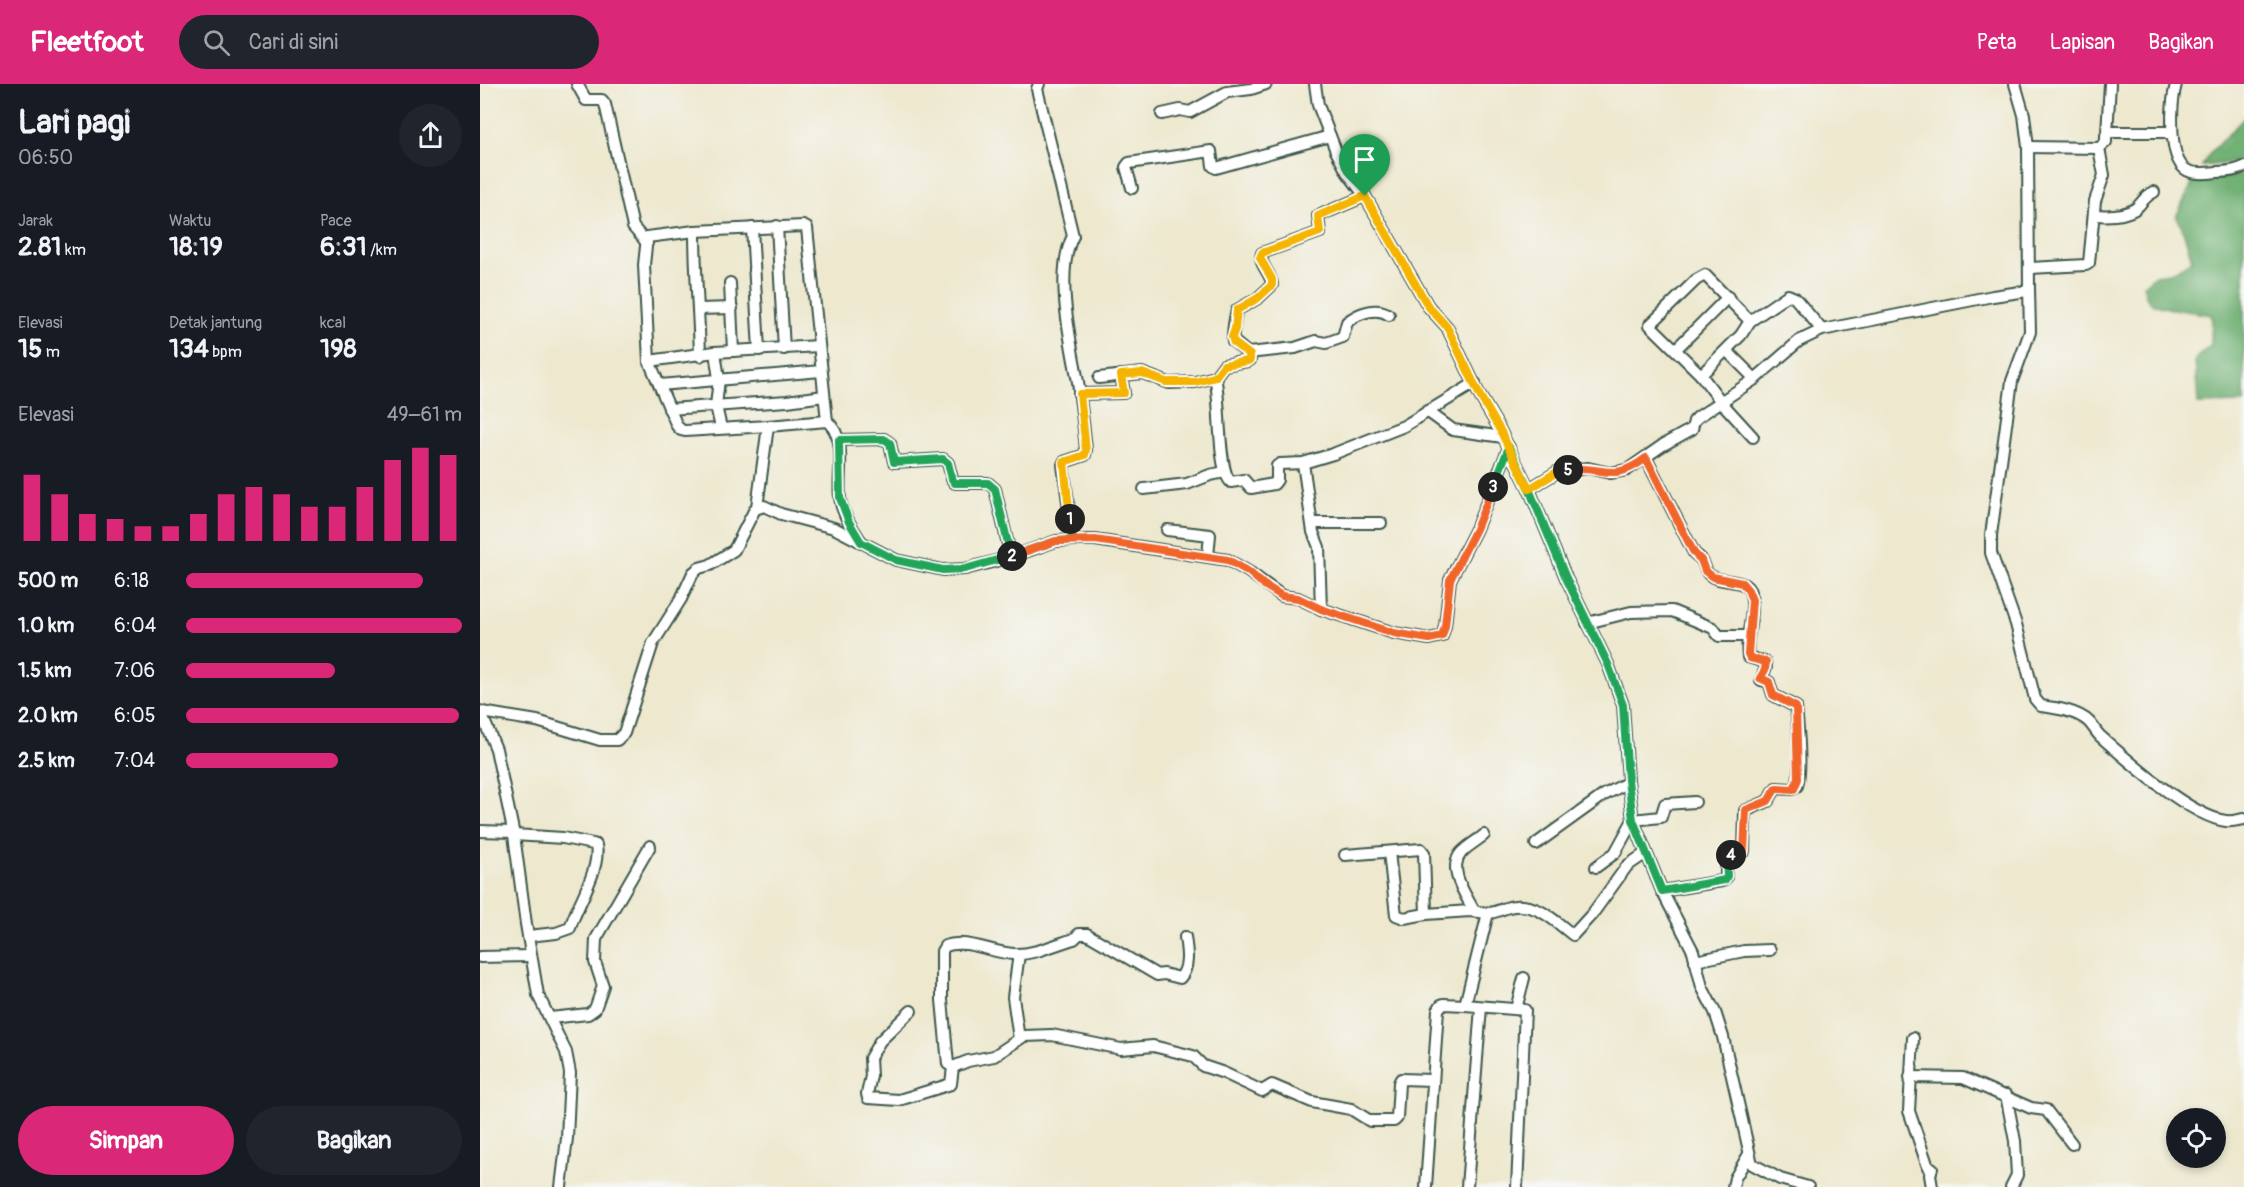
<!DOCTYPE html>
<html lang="id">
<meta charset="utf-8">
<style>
:root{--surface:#171b24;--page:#20242c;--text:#f1f3f6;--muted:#9ea1a6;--accent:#db2777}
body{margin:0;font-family:Pangolin,sans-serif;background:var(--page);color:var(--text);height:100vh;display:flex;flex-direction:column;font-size:22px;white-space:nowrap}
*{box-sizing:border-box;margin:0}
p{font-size:20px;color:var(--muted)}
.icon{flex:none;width:33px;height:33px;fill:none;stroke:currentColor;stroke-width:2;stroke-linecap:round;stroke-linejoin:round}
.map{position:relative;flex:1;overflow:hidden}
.panel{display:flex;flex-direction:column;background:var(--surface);width:480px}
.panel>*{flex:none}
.buttons{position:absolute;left:1686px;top:1024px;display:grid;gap:12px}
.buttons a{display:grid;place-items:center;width:60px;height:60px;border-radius:50%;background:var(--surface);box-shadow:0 3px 9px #0003;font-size:30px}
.pin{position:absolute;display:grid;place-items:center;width:51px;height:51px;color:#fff;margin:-62px -26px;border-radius:50% 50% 50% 0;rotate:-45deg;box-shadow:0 0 6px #0007}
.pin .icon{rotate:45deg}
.km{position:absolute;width:30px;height:30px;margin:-15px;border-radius:50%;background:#222;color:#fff;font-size:16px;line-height:30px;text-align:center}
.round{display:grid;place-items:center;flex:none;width:63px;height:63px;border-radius:32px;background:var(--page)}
.headline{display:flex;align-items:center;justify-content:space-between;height:102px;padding:0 18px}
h1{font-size:33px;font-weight:700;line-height:45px}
.figures{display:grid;grid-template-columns:repeat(3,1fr);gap:9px;height:102px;padding:6px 18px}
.figures div{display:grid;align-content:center}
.figures b{font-size:26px;font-weight:700}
.figures small{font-size:16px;font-weight:400}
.figures p{font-size:16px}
.chart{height:168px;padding:12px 18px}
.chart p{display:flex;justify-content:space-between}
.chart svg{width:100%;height:108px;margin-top:6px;stroke:var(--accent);stroke-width:6}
.cta{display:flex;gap:12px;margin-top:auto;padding:12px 18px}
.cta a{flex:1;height:69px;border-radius:36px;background:var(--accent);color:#fff;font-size:24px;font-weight:700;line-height:69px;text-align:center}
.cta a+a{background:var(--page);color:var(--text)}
ul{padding:0 18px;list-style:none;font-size:20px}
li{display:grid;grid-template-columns:96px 72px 1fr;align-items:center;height:45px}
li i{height:15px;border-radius:8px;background:var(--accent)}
header{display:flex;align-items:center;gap:36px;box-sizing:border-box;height:84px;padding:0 30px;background:var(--accent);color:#fff}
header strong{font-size:28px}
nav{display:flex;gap:33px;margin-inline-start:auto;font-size:21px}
.search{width:420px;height:54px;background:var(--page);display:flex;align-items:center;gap:15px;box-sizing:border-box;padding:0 21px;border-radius:33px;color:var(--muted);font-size:22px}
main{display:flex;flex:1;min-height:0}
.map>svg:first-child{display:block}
.forest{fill:#71b174;stroke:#487754;stroke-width:1.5}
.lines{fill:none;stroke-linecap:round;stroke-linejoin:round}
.minor-casing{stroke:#3e574b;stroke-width:14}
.minor{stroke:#fff;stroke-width:10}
.split-1-casing{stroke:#fff;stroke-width:12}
.split-2-casing{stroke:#fff;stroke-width:12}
.split-3-casing{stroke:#fff;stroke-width:12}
.split-4-casing{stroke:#fff;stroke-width:12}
.split-5-casing{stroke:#fff;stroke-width:12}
.split-6-casing{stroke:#fff;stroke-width:12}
.split-1{stroke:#f5b400;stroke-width:8}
.split-2{stroke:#22a559;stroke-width:8}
.split-3{stroke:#f0652b;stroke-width:8}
.split-4{stroke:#22a559;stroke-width:8}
.split-5{stroke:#f0652b;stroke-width:8}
.split-6{stroke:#f5b400;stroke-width:8}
</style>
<header>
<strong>Fleetfoot</strong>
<div class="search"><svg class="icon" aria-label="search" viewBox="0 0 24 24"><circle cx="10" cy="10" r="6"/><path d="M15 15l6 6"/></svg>Cari di sini</div>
<nav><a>Peta</a><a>Lapisan</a><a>Bagikan</a></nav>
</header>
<main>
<section class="panel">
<div class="headline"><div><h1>Lari pagi</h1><p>06:50</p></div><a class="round"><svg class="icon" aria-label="share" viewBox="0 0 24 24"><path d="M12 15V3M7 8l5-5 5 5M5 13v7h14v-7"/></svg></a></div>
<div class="figures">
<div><p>Jarak</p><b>2.81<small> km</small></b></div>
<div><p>Waktu</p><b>18:19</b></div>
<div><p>Pace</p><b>6:31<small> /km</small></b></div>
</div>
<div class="figures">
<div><p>Elevasi</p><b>15<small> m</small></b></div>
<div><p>Detak jantung</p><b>134<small> bpm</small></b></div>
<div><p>kcal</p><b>198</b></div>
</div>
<div class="chart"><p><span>Elevasi</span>49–61 m</p>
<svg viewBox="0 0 160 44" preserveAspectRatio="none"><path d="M5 44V17M15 44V25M25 44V33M35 44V35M45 44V38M55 44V38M65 44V33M75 44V25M85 44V22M95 44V25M105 44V30M115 44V30M125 44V22M135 44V11M145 44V6M155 44V9"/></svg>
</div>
<ul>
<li><b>500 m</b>6:18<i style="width:86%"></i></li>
<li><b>1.0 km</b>6:04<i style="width:100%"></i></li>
<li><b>1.5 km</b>7:06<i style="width:54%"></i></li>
<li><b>2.0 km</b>6:05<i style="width:99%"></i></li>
<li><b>2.5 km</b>7:04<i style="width:55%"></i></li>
</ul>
<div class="cta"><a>Simpan</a><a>Bagikan</a></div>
</section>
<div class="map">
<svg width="1764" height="1103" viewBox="0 0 1764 1103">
<rect width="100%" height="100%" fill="#f6f6f2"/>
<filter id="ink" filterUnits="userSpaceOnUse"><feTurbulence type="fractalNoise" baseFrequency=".0167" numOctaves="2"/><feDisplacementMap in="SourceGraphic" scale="12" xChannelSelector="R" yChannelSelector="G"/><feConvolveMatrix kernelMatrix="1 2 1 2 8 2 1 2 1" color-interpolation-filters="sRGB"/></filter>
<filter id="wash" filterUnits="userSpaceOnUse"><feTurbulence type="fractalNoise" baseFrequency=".008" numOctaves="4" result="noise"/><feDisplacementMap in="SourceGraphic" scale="24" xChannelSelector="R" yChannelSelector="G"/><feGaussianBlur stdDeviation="1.35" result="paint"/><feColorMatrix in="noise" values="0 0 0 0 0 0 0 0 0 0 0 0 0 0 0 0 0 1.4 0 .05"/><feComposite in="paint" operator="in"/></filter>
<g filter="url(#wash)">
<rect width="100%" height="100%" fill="#ede8ce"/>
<g class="forest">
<polygon points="1764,34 1764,77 1722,82 1730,69"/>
<path d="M 1764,91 L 1764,319 L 1718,320 L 1715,275 L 1731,261 L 1732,231 C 1717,227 1676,226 1668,216 C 1666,212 1665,206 1663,202 L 1675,191 L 1691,189 L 1712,176 L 1701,140 L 1696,133 L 1713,98 Z"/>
</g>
</g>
<g filter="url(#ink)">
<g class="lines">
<g class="minor-casing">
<g id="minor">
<polyline points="97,0 106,16 122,16 125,20 153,143 167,159"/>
<path d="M 559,0 L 557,5 L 593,152 C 574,188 591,259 598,298 C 601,321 604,343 606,366 L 605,371 L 584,378 L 583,381 L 593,456"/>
<polyline points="835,0 838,21 856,67 867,88 885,112 948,222 967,243 1000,312 1020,346 1049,405 1086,494 1128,580 1143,621 1148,696 1153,736 1182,807 1213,867 1222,903 1235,928 1243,953 1272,1080 1300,1095 1328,1103"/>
<path d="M 1696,0 C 1691,19 1688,72 1705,85 C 1713,91 1727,89 1737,88 C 1746,88 1755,87 1764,83"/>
<polyline points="682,30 700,26 710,28 747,8 771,5 786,0"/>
<polyline points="1627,49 1630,0"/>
<polyline points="1548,63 1619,64 1626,58 1626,51 1630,48 1686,48 1692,52"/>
<polyline points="652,104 646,83 649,79 731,67 733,82 736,84 850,52"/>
<path d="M 1615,131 C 1628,132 1644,132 1655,125 C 1663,119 1664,112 1674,108"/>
<polyline points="297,142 304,265"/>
<polyline points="272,144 279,266"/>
<path d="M 215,147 C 215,189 219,230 220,272"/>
<polyline points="1550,184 1606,181 1609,179 1615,117 1624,91 1619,64"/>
<polyline points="250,199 253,267"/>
<path d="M 1549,204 L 1550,248 L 1532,297 L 1511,451 L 1511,469 L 1536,540 L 1555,615 L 1561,622 C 1576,624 1598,627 1609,638 C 1613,642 1616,648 1620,652 C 1647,676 1711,733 1746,737 C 1752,738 1758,736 1764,735"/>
<polyline points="219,225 252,224"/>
<polyline points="1270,237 1225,191 1216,196 1170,241 1221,291 1242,319 1273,353"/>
<polyline points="1196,265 1248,213"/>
<polyline points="1247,267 1275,295"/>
<polyline points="235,268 239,295 236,322 241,344"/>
<path d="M 768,269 L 815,264 L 836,257 L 846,259 L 863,253 L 867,238 C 878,229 897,222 909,231"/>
<polyline points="169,277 235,268 339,262"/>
<polyline points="1221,291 1261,251 1270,237 1308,211 1315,214 1342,246"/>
<path d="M 735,293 C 741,314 737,387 751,398 L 764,396 L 771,404 L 794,400 L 797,396 L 797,382 L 800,380 L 823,379 L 853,370 L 924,342 L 995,299"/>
<path d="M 619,294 L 662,289 L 689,299 L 715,298 L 735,293 L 744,281 L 768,277 L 770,276 L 770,271 L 753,257 C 752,253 755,232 757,226 L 778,214 L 792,201 C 792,189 778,181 782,169 L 840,148 L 838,132 L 885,112"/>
<polyline points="180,301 341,287"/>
<polyline points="599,310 644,309 641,291"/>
<polyline points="189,325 307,317 344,312"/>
<polyline points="947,327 973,346 1023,353"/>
<polyline points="288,342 205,347 201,346 197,342 169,277 164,181 167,153 215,147 323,142 327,144 347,337"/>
<polyline points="359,356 404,355 410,359 414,378 463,375 468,379 472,395 475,399 508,399 515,405 531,473"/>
<path d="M 1166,374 L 1214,469 C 1216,471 1219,473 1221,475 C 1226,482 1224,489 1233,493 C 1249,501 1271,491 1272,518 C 1273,536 1265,554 1268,573 L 1285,578 L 1286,583 L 1281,596 L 1289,598 L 1293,611 L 1316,623 C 1318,644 1322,683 1317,702 L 1312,705 L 1296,704 L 1288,717 L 1265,727 L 1264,767 L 1246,774 L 1246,794 L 1242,797 L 1182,807"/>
<polyline points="823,379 833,448 839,463 841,525"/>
<polyline points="664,405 707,400 730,391 745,388"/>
<polyline points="1049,405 1077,388 1108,384 1130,389 1147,386 1183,361 1212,345 1214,337 1218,333 1275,295 1319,257 1342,246 1513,212 1547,207 1549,204 1548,63 1544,31 1535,0"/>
<path d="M 277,423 L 288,342 L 347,337 C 368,355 357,389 360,414 C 362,430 372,443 380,456"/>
<polyline points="832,439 901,439"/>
<polyline points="687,446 730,451 728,472"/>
<polyline points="1107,539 1151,528 1192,527 1233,544 1239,552 1268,552"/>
<polyline points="0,627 16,665 34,751 46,840 58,911 86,968 90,989 87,1054 81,1103"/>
<polyline points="2,628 57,637 120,656 137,656 144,649 173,559 201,515 213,489 219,484 230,481 254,466 275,425 284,422 301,430 354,444 416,476 463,486 485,485 531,473 576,457 593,456 615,456 748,476 769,488 802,512 818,514 841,525 914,549 949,555 962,552 965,542 970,496 996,445 1029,363"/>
<polyline points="0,747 33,748"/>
<path d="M 34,751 L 83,754 L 113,760 L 116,761 C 121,786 97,820 90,844 L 76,849 L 48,852"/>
<polyline points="1056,760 1124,711 1147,699 1148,696"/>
<polyline points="909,768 916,831 924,834 946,830"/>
<polyline points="865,771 941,765 944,769 946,830 990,827 1008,829"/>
<polyline points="1116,783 1135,769 1153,736 1181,733 1185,720 1215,718"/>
<path d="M 994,827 C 986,811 967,786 981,769 C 987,762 997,757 1004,751"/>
<polyline points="539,870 533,913 539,955"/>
<polyline points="0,873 51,872"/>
<polyline points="1215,877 1264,867 1290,866"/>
<polyline points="1036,925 1044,894"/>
<path d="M 431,927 L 400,957 L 390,974 L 391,992 L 387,1010 L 388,1014 L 419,1016 L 471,1000 L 473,983 L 468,980 L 462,916 L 462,867 L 465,862 C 487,854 511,869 534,870 C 554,871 576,860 594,855 L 599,850 L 607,850 L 677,891 L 684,890 L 700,894 C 710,883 707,867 705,853"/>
<polyline points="70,934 108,930 115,925 123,902 115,878 116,855 170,762"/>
<polyline points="1433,954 1429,1027 1448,1083 1452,1084 1450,1091 1452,1103"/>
<polyline points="473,983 488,977 514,972 544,952 572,951 641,965 673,962 713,972 723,982 744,989 782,1007 792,1001 832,1018 871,1025 890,1037 914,1037 917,1034 919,999 921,995 952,996"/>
<polyline points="1430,993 1483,994 1551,1024 1566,1026 1592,1060"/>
<polyline points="1526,1011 1535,1057 1537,1091 1531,1103"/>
<polyline points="946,1103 958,926 961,921 964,920 985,921"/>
<polyline points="987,1103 1001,923"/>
<path d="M 1037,1103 L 1045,926 L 985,921 L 1008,829 C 1018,829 1026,822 1035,822 C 1059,820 1076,838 1093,851 L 1113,829 L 1147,782 L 1166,769"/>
<polyline points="1253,1103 1255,1094 1269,1070"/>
</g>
</g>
<use href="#minor" class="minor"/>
</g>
</g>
<g class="lines" filter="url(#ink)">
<g class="split-1-casing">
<polyline id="split-1" points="590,435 584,378 605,371 606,366 600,310 644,309 641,291 662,289 686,298 715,298 735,293 744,281 768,277 770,276 770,271 754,259 752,253 755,245 757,226 778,214 792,201 792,195 780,174 782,169 840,148 838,132 885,112"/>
</g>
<g class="split-2-casing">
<polyline id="split-2" points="532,472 531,472 515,405 508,399 475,399 472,395 468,379 463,375 414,378 410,359 404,355 359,356 360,414 369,438 381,458 416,476 463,486 485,485 531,472 576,457 593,456 590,435"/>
</g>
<g class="split-3-casing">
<polyline id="split-3" points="532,472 576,457 615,456 748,476 769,488 784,501 802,512 818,514 841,525 914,549 949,555 962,552 965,542 970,496 996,445 1013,403"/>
</g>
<g class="split-4-casing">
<polyline id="split-4" points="1013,403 1029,363 1049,405 1086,494 1128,580 1143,621 1148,696 1153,736 1182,807 1245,796 1247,792 1246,774 1251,771"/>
</g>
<g class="split-5-casing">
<path id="split-5" d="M 1088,386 C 1125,380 1130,401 1166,374 L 1214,469 L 1221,476 L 1225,487 L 1233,493 L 1262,499 L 1268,506 L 1272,516 L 1268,570 L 1270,574 L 1286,578 L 1285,586 L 1280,594 L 1289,598 L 1293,611 L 1316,623 L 1318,695 L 1314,705 L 1296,704 L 1288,717 L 1266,726 L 1264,767 L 1251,771"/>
</g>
<g class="split-6-casing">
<polyline id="split-6" points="885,112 948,222 967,243 1000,312 1020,346 1049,405 1077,388 1088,386"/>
</g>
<use href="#split-1" class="split-1"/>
<use href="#split-2" class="split-2"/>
<use href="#split-3" class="split-3"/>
<use href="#split-4" class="split-4"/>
<use href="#split-5" class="split-5"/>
<use href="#split-6" class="split-6"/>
</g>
</svg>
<div class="buttons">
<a><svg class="icon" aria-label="locate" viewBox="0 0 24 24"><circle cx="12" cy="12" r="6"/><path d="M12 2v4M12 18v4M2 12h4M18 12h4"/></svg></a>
</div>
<div class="pin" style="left:885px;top:112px;background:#1e9e55"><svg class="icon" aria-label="arrive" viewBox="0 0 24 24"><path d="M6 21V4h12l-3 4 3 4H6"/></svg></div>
<b class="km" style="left:590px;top:435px">1</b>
<b class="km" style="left:532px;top:472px">2</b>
<b class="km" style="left:1013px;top:403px">3</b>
<b class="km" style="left:1251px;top:771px">4</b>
<b class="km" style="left:1088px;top:386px">5</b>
</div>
</main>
